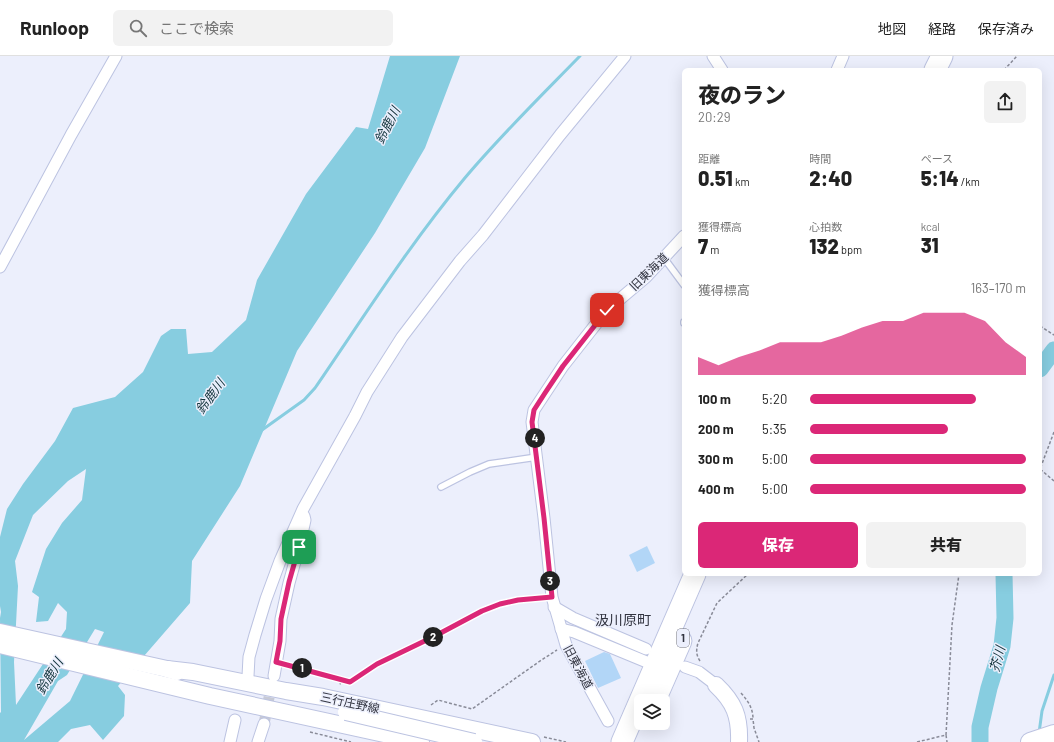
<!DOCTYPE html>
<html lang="ja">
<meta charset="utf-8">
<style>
:root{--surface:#fff;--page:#f2f2f2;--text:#222;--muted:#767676;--line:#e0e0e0;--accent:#db2777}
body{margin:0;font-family:Barlow,"Noto Sans JP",sans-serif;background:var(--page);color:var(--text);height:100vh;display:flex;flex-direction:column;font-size:15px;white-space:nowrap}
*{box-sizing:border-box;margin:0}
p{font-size:13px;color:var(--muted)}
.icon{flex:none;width:22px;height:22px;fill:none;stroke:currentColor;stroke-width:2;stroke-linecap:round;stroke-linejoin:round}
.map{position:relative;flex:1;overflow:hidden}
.details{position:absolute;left:682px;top:12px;width:360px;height:508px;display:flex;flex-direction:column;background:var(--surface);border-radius:6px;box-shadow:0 4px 16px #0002}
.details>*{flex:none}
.controls{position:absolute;left:634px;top:638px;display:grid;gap:8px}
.controls a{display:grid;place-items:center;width:36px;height:36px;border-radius:6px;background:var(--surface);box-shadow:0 4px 16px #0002;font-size:20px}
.pin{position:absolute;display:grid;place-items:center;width:34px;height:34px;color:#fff;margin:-17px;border-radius:8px;box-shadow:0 2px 6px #0006}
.km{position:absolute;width:20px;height:20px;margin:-10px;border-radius:50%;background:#222;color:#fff;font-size:11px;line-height:20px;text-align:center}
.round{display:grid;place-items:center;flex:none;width:42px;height:42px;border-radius:6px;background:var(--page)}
.overview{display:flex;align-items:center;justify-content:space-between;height:68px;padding:0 16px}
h1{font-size:22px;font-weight:800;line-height:30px}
.metrics{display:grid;grid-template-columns:repeat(3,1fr);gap:6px;height:68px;padding:4px 16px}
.metrics div{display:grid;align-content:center}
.metrics b{font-size:20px;font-weight:800}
.metrics small{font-size:11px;font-weight:400}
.metrics p{font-size:11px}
.chart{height:112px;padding:8px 16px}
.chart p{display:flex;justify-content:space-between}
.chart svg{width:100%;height:72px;margin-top:4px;fill:var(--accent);opacity:.7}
.cta{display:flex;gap:8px;margin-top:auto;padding:8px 16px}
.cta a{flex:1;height:46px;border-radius:6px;background:var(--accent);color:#fff;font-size:16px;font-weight:800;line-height:46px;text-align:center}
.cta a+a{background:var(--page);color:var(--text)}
ul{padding:0 16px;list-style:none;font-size:13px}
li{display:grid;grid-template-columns:64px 48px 1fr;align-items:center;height:30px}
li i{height:10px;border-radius:5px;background:var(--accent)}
header{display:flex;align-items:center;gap:24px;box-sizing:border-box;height:56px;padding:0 20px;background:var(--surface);border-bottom:1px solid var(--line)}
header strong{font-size:19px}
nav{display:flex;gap:22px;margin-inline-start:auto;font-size:14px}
.search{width:280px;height:36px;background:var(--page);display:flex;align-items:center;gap:10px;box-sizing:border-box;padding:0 14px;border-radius:6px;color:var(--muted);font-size:15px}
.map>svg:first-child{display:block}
.water{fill:#87cde0;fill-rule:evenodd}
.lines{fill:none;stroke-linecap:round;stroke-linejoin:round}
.stream{stroke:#87cde0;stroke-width:3}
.river{stroke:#87cde0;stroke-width:17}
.building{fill:#b2d6f7}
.street-tunnel{stroke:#c7cad6;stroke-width:11;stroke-dasharray:11 5.5;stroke-linecap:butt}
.lane-casing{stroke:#bcc3e1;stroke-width:8}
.street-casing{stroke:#bcc3e1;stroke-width:13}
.secondary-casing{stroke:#bcc3e1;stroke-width:18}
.primary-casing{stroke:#bcc3e1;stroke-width:20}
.highway-casing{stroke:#bcc3e1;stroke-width:23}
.path{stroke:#898b98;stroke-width:1.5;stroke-dasharray:3 2;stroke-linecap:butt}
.lane{stroke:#fff;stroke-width:5.5}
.street{stroke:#fff;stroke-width:11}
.secondary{stroke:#fff;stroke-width:16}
.primary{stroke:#fff;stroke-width:18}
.highway{stroke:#fff;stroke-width:21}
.secondary-bridge-casing{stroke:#bcc3e1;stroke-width:18;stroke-linecap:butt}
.secondary-bridge{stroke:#fff;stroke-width:16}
.route-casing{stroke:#fff;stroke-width:8}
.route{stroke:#db2777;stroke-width:5}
.labels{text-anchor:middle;stroke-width:3;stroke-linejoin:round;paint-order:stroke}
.shield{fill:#eceffc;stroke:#6a6c78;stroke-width:1}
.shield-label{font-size:11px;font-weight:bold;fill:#323440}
.street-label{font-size:12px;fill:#323440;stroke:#eceffc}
.water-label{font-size:13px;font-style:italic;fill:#13353d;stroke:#eceffc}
.quarter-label{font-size:14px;fill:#323440;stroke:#eceffc}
</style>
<header>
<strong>Runloop</strong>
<div class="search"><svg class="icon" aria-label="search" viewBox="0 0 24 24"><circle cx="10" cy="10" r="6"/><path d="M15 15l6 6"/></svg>ここで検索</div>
<nav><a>地図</a><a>経路</a><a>保存済み</a></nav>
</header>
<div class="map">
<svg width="1054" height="686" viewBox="0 0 1054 686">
<rect width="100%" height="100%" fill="#eceffc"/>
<path class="water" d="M 390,0 L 460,0 L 425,92 L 375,177 L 297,295 L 240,430 L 192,505 L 190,547 L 118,630 L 125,639 L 124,660 L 103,684 L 90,669 L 71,673 L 58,686 L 0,686 L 0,657 L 1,656 L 0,562 L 1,556 L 0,550 L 0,481 L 7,453 L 23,428 L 55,385 L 73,352 L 115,341 L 143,316 L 161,280 L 171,273 L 186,273 L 188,298 L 212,296 L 246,264 L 257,224 L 306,138 L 356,71 L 368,73 ZM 86,413 L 82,444 L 62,467 L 46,493 L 32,536 L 39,541 L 36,566 L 48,565 L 58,547 L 67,556 L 66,573 L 16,649 L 14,606 L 18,530 L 15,505 L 33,459 L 68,425 ZM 95,573 L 104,576 L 70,645 L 24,684 L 58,625 L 67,619 Z"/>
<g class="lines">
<g class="stream">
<path d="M 262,374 L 304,344 L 315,332 C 363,262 409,189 464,123 C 500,80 541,40 580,0"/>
<polyline points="1039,677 1042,655 1054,619"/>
</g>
<g class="river">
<polyline points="1040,313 1054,294"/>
<polyline points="980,686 980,671 989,632 1002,590 1005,562 1004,518"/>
</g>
</g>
<g class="building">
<polygon points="647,490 655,507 637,516 629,499"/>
<polygon points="604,596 610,598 621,622 598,632 585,605"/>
</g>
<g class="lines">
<polyline class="street-tunnel" points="264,668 272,626"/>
<g class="lane-casing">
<g id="lane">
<polyline points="664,202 684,229"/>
<polyline points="684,266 684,267"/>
<polyline points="441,431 470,416 489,408 537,401"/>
</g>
</g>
<g class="street-casing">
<g id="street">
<polyline points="713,0 722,14"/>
<polyline points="837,14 843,0"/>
<polyline points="0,211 71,79 116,0"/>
<polyline points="554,551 573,562 646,593"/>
<polyline points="561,573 574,576 654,609"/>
<polyline points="685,611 699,616 716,629"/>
<polyline points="248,620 249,601 255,579 266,543 280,505 303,453 355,360 367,336 402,281 460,205 483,179 560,79 625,0"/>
<polyline points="274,620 280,585 281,563 289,527 299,491 305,464 304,460"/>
<polyline points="608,665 566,589 552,541 544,462 532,366 534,354 563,310 607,254 646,221 684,180"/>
<polyline points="230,686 235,664"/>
<polyline points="258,686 264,668"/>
</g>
</g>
<g class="secondary-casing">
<g id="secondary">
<polyline points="0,576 167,613 177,616"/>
<polyline points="0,589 210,640 421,686"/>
<polyline points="167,613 193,616 286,635 323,641 532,686"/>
<path d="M 716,629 C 734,646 740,660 739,686"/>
</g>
</g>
<g class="primary-casing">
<polyline id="primary" points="1030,686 1054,678"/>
</g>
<g class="highway-casing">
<g id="highway">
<polyline points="935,14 942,0"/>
<polyline points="656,642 681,585"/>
<polyline points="622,686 695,518"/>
</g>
</g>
<g class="path">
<polyline points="1004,14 1017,0"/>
<polyline points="1040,270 1054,279"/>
<polyline points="1054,376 1040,413 1054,425"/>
<path d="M 700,605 C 696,599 696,594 698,587 L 717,547 L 748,518"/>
<polyline points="286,609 341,622 340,630"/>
<polyline points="341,622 350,626 377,608 435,580 482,555 500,548 518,545 543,542"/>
<path d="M 741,637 C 748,645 753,652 753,663"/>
<polyline points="431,649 438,644 472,653 540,605 557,594"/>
<polyline points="750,663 753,663 754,672 759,686"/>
<polyline points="310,676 351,686"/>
<polyline points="946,679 952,569 959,518"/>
<polyline points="544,681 566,686"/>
<polyline points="917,686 946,679 947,686"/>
</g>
<use href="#lane" class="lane"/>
<use href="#street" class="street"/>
<use href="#secondary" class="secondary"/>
<use href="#primary" class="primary"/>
<use href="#highway" class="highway"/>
<g class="secondary-bridge-casing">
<polyline id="secondary-bridge" points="346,656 474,686"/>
</g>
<use href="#secondary-bridge" class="secondary-bridge"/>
</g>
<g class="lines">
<g class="route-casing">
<polyline id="route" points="299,491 289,526 281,563 280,585 276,606 350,626 377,608 435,580 482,555 500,548 518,544 552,541 544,462 532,366 534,354 545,337 563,310 607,254"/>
</g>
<use href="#route" class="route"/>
</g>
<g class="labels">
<rect class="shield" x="677" y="573" width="12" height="18" rx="3"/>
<g class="shield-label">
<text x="683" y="586">1</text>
</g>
<g class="street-label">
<text transform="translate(649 216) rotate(-44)" y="4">旧東海道</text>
<text transform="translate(578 611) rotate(62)" y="4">旧東海道</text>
<text transform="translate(350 647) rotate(12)" y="4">三行庄野線</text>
</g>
<g class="water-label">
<text transform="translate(387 69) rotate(-63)" y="5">鈴鹿川</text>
<text transform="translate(210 340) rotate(-54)" y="5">鈴鹿川</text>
<text transform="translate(997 603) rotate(-75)" y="5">芥川</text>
<text transform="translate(49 620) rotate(-59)" y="5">鈴鹿川</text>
</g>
<g class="quarter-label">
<text x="623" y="569">汲川原町</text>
</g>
</g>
</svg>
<div class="controls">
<a><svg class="icon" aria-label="layers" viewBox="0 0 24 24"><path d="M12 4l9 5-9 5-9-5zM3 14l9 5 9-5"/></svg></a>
</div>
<div class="pin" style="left:299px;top:491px;background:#1e9e55"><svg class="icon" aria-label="arrive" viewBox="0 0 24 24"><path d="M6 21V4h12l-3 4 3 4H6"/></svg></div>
<div class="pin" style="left:607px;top:254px;background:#d93025"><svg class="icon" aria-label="check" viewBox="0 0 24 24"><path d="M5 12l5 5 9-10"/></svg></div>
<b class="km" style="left:302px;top:612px">1</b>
<b class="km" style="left:433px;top:581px">2</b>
<b class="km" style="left:550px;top:525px">3</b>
<b class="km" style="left:535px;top:382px">4</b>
<section class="details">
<div class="overview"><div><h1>夜のラン</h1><p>20:29</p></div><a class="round"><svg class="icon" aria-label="share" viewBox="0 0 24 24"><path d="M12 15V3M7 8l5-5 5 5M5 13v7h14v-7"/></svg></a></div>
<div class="metrics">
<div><p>距離</p><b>0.51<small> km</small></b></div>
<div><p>時間</p><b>2:40</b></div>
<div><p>ペース</p><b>5:14<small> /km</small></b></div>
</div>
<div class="metrics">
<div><p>獲得標高</p><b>7<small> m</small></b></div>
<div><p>心拍数</p><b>132<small> bpm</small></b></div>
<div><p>kcal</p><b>31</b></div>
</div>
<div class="chart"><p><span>獲得標高</span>163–170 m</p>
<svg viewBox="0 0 160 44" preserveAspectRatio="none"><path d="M0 44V33L10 38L20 33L30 29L40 24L50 24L60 24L70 20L80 15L90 11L100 11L110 6L120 6L130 6L140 11L150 24L160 33V44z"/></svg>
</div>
<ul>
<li><b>100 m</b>5:20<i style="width:77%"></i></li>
<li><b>200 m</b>5:35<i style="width:64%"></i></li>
<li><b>300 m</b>5:00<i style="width:100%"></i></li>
<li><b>400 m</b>5:00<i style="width:100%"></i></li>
</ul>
<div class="cta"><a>保存</a><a>共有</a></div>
</section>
</div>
